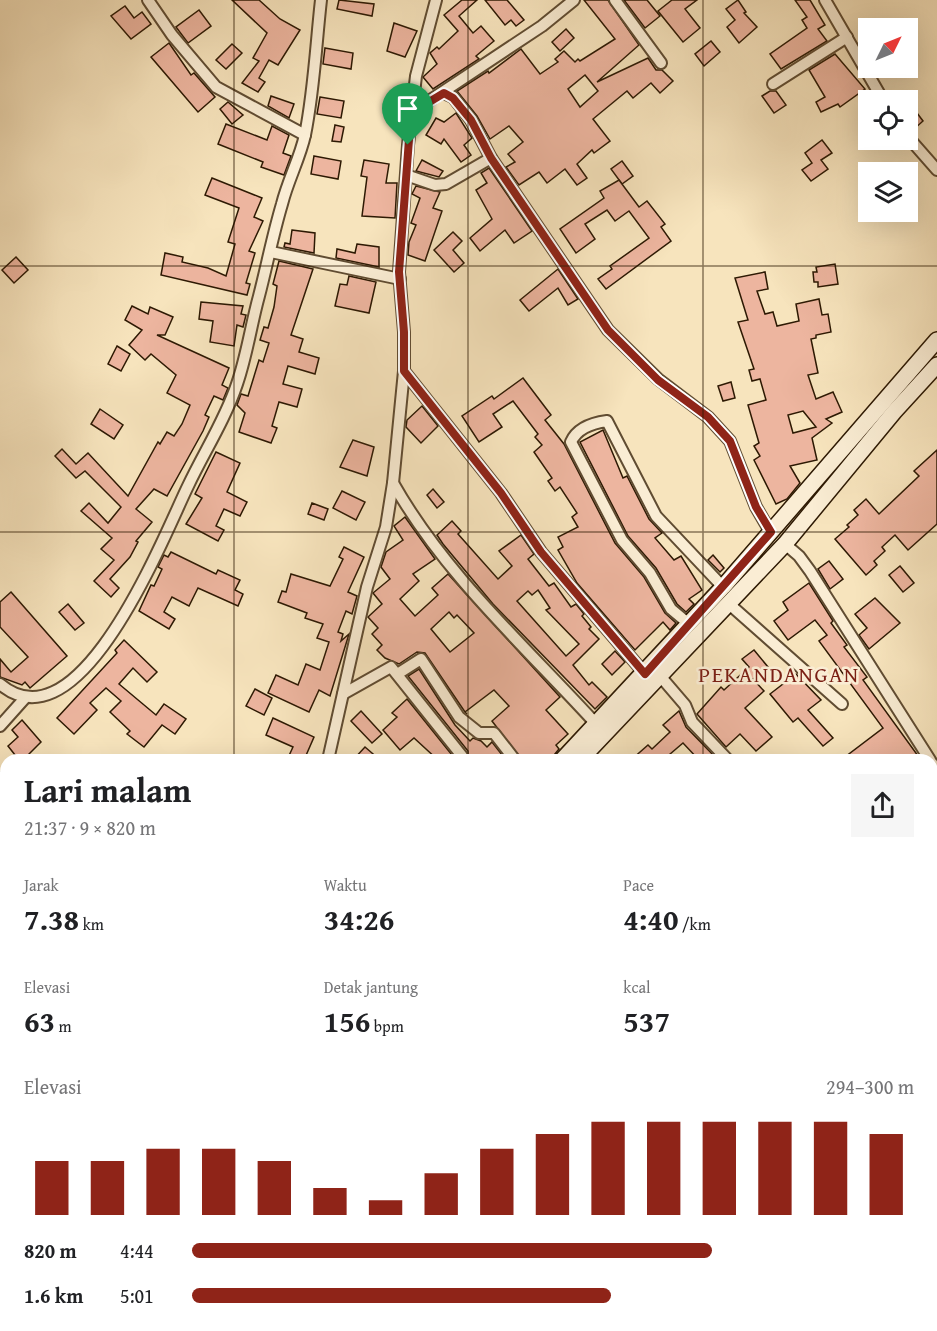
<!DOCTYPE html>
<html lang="id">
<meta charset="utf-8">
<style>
:root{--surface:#fff;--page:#f6f6f6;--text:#202124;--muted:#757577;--accent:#8f2418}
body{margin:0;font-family:"Gentium Book Plus",serif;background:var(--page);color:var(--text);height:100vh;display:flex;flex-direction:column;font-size:22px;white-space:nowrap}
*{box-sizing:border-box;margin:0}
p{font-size:20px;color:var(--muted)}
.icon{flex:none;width:33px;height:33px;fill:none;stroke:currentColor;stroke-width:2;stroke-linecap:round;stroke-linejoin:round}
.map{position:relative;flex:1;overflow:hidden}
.panel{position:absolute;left:0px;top:754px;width:938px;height:578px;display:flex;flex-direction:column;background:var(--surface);border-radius:18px 18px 0 0;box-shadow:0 6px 24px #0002}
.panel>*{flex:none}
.needle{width:39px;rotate:47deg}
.controls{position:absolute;left:858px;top:18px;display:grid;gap:12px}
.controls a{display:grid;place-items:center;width:60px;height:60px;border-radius:0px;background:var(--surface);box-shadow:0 6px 24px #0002;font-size:30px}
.pin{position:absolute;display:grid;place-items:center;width:51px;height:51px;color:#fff;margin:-62px -26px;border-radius:50% 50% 50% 0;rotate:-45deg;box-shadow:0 0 6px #0007}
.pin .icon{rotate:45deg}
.round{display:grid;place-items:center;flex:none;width:63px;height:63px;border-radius:0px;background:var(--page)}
.summary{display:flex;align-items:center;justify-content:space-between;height:102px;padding:0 24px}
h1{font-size:33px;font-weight:800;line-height:45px}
.figures{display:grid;grid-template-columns:repeat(3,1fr);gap:9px;height:102px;padding:6px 24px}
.figures div{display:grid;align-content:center}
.figures b{font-size:30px;font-weight:800}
.figures small{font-size:16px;font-weight:400}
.figures p{font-size:16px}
.chart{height:168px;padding:12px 24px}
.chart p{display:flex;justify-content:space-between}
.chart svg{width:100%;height:108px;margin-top:6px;stroke:var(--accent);stroke-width:6}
ul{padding:0 24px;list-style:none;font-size:20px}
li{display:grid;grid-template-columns:96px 72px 1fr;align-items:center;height:45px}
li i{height:15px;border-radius:8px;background:var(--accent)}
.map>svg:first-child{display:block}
.building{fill:#edb59f;stroke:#2d1903;stroke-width:1.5;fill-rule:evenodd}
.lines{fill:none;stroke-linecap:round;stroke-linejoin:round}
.minor-casing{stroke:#604c32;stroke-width:14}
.secondary-casing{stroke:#2d1903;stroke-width:18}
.minor{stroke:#faedd4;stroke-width:10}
.secondary{stroke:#faedd4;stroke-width:15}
.route-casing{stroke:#fff;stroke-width:12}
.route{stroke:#8f2418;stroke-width:8}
.grid{fill:none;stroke:#2d1903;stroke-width:1.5;stroke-opacity:0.55}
.labels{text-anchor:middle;stroke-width:5;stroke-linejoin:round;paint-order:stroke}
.quarter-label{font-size:22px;letter-spacing:1.5px;fill:#7a1f14;stroke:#faedd4}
</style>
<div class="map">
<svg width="937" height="1331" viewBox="0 0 937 1331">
<rect width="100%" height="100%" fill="#f7e4bd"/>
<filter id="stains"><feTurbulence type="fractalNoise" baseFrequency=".00333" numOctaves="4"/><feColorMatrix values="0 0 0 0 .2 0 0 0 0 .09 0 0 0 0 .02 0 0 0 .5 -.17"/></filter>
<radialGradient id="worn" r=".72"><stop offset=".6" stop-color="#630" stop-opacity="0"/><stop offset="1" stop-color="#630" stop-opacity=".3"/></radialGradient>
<g class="building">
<polygon points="232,0 259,0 280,19 300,30 278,65 269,60 259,78 265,82 258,92 242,83 259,61 253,58 267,33"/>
<polygon points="339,0 374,4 372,16 337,9"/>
<polygon points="462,0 477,0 459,16 473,33 481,26 494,41 476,56 479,59 433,89 423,77 437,64 430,53 437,47 439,49 458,31 444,15"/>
<polygon points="485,0 507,0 524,20 516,26 511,20 505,25"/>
<path d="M 584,0 L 608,0 L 639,45 L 597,82 L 648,58 L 656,70 L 662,70 L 673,81 L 660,93 L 651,83 L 633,98 L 627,91 L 593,119 L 610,141 L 594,153 L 592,150 L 577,164 L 587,178 L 577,185 L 565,169 L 547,183 L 539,172 L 519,185 L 506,167 L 515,162 L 508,154 L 523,142 L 509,126 L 490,139 L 477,116 L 457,91 L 488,71 L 489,73 L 521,49 L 540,74 L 558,62 L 555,59 L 564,51 L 575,62 L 578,59 L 580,61 L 615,39 ZM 585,75 L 598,91 L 580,107 L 568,89 Z"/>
<polygon points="624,0 647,0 660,16 645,28"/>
<polygon points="672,0 697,0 685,9 700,28 683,42 658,11"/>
<polygon points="738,0 746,12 744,13 757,27 739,43 727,27 735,20 726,9"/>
<polygon points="795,0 810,0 825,25 818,29 827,41 781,69 770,54 807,28 802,20 807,17"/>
<polygon points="125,6 134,18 142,12 151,24 131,39 111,16"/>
<polygon points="199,10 211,26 188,43 176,27"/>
<polygon points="394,23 417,31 405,57 387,51"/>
<polygon points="566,29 574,38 560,51 552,42"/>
<polygon points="711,41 720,52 704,66 695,54"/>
<polygon points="169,43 191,75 194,73 215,97 198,112 151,57"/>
<polygon points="232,44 242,53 226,69 216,60"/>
<polygon points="325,48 353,53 351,69 323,64"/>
<polygon points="835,54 865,89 840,107 838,104 821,112 816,102 825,97 809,70"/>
<polygon points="770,91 776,91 786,105 774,113 762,96"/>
<polygon points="271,96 294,104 289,118 268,106"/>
<polygon points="320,97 344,101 341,118 317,114"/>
<polygon points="908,101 923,121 913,130 908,123"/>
<polygon points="228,102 243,115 232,124 220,109"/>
<polygon points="456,113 472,138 464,145 471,155 461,162 444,139 441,144 426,135 436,118 444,122"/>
<polygon points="226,124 267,140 272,126 289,135 283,153 291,156 284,175 261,167 263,162 218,144"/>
<polygon points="335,125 344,127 341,142 332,141"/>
<polygon points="822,140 832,153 821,160 828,169 811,181 802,170 812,163 805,153"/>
<polygon points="314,156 341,161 338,179 311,174"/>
<polygon points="364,160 389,164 386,183 397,183 395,218 362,216 367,177 361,176"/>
<polygon points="422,160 443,171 439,177 416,171"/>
<polygon points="622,161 633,176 622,184 611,169"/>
<polygon points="489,168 532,231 514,243 505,230 480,251 470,238 492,219 476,190 487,183 481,173"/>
<polygon points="212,178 262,198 254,217 263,221 249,251 255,253 246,283 250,284 247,295 161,275 165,253 183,257 182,262 208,268 226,276 235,244 228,242 239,208 205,195"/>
<polygon points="619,180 639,207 647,201 665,224 661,227 671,241 606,289 598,279 612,269 610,266 649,238 629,211 615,221 607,210 585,224 595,239 576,253 560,229 604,198 600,191"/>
<polygon points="416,186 440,192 433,208 442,211 425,261 408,255 409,242 416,225 411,223 420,198 412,194"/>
<polygon points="292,230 315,233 314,253 284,247 285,243 290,244"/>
<polygon points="453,232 462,241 453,250 464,263 454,272 434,250"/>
<polygon points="357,244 379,247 379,267 336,258 337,249 355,253"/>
<polygon points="16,257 28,270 14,283 2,270"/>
<polygon points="279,261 313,269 291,335 303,339 299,352 319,358 315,374 288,366 283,384 302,389 297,407 279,402 272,426 277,428 271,443 239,432 245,413 237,405 241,394 248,396 259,360 263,362 269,343 260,340 264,327 268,328 274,307 277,286 273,284"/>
<polygon points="835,264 838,284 818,287 818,282 814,282 813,272 817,272 816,267"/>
<polygon points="558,269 578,299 568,305 558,288 529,311 520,300"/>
<path d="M 765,272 L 768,289 L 757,291 L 765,314 L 773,312 L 777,326 L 799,321 L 796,304 L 819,299 L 822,315 L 828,314 L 831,332 L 816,335 L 816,338 L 811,339 L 818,373 L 808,375 L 816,399 L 833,392 L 842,412 L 826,419 L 832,423 L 812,438 L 817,460 L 790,466 L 800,483 L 787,499 L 776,504 L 754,460 L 760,456 L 754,446 L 759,443 L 748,405 L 766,400 L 760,379 L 752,381 L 749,370 L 754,369 L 738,322 L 748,320 L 735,278 ZM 803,411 L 816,427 L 793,433 L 788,415 Z"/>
<polygon points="349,276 376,282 369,313 335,306 340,284 347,285"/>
<polygon points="201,302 243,306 241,314 246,315 243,327 237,325 234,346 210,342 213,321 199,319"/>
<polygon points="132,306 148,314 150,307 173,317 165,335 157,335 229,368 222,385 228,388 223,400 214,396 205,415 209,417 203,431 167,496 154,489 136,509 152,522 136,541 138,542 130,557 110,579 119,588 111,597 94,581 114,560 101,549 112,538 81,511 89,503 108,523 121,507 85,471 76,478 55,456 62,449 76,464 88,453 128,496 158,442 160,444 167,432 174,436 182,424 190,405 167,393 176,375 151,354 145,360 129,345 142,330 125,320"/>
<polygon points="117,346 130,354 121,371 108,364"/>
<polygon points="523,378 551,415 545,420 564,444 615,543 644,577 665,613 676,623 670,630 663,622 635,650 577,583 558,550 563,547 558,537 578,527 572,517 577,513 560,487 555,491 548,481 552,478 534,452 542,445 535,437 538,434 513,401 493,414 502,427 479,442 462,416 492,396 494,399"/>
<polygon points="731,382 735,398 723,401 718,386"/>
<polygon points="422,406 438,426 421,443 406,427 407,420"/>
<polygon points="100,409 123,425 114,439 91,424"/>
<polygon points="603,430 623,478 627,476 649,519 662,533 655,538 674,560 681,556 702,590 689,599 694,604 686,612 677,604 656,568 628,536 580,442"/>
<polygon points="353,440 374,447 367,476 340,467"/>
<polygon points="937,450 937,524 908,550 895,535 882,547 885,551 874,561 877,565 866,575 835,539 849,527 847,525 858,515 854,510 866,499 879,514 919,476 914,471"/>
<polygon points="216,452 240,463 227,492 247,502 240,516 224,509 216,526 224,530 218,541 186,524 202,498 195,494"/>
<polygon points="433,489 444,502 437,508 427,495"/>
<polygon points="342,491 365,502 356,520 333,508"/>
<polygon points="312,503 328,509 324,520 308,514"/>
<path d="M 405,517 L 435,559 L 413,574 L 419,581 L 400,599 L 415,616 L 438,595 L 432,588 L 448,574 L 560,697 L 546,710 L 568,734 L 556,745 L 559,749 L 550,760 L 522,760 L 492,721 L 509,706 L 494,690 L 465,712 L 467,714 L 465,712 L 425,653 L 417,652 L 399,664 L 385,658 L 377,650 L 382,645 L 372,634 L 378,628 L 368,617 L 382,604 L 373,593 L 390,579 L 381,567 L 386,552 L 403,540 L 394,526 ZM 449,612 L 454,618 L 457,615 L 474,633 L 450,652 L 431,629 Z"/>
<path d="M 452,521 L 461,531 L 458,534 L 498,579 L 512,566 L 499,551 L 521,535 L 534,554 L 528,559 L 549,586 L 554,583 L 571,607 L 576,604 L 584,614 L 582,616 L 591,627 L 589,629 L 599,639 L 573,665 L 589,685 L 592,682 L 607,697 L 595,709 L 493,604 L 443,544 L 437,535 ZM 538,590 L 550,608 L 546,610 L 579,644 L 566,656 L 517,601 L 528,591 L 532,595 Z"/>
<polygon points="344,547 364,557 348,592 357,596 352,614 346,611 338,632 343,634 341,641 349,634 330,696 319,690 309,712 268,693 276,675 298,685 306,664 320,670 329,642 317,638 323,624 305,618 307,613 278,602 282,591 286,592 291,574 330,586 343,559 339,557"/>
<polygon points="171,552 216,574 218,570 240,580 235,590 243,594 238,606 198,588 189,606 172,597 164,612 175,619 169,629 139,611 151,585 154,586 162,569 158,567 164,555 168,557"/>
<polygon points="713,555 724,568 720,572 708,560"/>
<polygon points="829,561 843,579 830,589 818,569"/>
<polygon points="900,566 914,583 903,592 889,575"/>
<polygon points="809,583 833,621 831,623 847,645 844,647 867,677 863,680 921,760 841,760 883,728 819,641 827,635 815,620 788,640 774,621 788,610 783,602"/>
<polygon points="11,592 67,656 30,688 25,682 22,685 0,677 0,659 11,672 28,657 0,627 0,602"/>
<polygon points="875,598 900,623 869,649 859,635 867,628 855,614"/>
<polygon points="68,604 84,623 75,630 59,612"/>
<polygon points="124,640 157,672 147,682 133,668 119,684 156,715 164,704 186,719 175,734 162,725 144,747 127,734 130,731 110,712 121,701 106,688 90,703 97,710 74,734 57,718 117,653 115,650"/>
<polygon points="754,650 768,667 753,679 764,691 745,708 772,737 756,751 740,734 726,747 697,714 721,687 724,690 749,667 742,659"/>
<polygon points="615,651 625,662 612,675 602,664"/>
<polygon points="419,669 455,725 470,741 473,738 481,741 487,747 492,742 506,760 468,760 468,751 408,676"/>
<polygon points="796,674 821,700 808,710 833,738 823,746 798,718 793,722 770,694"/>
<polygon points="255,689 272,698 264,715 246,706"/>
<polygon points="407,699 456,760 438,760 414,738 400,750 383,730 397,717 392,713"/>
<polygon points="361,711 382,734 372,743 351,721"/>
<polygon points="679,711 686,727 718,760 699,760 683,743 663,760 631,760 648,745 652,749 670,732 663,725"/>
<polygon points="273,718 314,737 304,760 287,760 293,747 266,735"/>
<polygon points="22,720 41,742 29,754 34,760 19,760 8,746 18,737 12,730"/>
<polygon points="365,747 380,760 353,760"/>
</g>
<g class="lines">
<g class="minor-casing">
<g id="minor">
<polyline points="148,0 172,35 216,87 305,135"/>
<polyline points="615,0 661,63"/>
<polyline points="825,0 883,100"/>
<polyline points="773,84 847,37"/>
<polyline points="444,93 453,97 471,120 491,158 608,330 658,379 708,417 730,441 756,507 771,533"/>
<polyline points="411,113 542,26 574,0"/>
<polyline points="908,137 937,170"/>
<polyline points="406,175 435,185 446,184 491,158"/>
<polyline points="271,252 400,279"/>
<polyline points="404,371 501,493 541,552 645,674"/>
<path d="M 393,483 C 445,575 526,647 597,725"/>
<polyline points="785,544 799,556 810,571 930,760"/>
<polyline points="728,603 842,704"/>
<path d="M 689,624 L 671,609 L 650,573 L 622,540 L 571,442 C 577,428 592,423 607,421 L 656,516 L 723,587"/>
<polyline points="399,673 421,659 459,717 479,733 494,733 515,760"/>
<polyline points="661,677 685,705 692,722 728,760"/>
<path d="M 0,684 C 80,752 164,535 188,486 C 204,452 225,420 237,384 C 247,355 251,325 259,296 C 267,265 273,234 282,204 C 288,180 300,158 305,135 C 314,91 316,44 321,0"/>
<polyline points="343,694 391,667 462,756"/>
<polyline points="0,726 25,698"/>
<polyline points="328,760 367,587 386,527 393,483 404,371 404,332 399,272 408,145 416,76 436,0"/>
<polyline points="932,763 937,771"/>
<polyline points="0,778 6,792"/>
<polyline points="0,813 6,804"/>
<polyline points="0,928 6,933"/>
<polyline points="0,963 6,958"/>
<polyline points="198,1326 201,1331"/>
<polyline points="455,1326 458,1331"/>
</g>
</g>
<g class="secondary-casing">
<g id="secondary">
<polyline points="562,760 723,587 937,340"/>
<polyline points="580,760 785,544 894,412 937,365"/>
<polyline points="0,1193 6,1191"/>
<polyline points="0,1208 6,1206"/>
</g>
</g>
<use href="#minor" class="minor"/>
<use href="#secondary" class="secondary"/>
</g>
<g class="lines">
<g class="route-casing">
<polygon id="route" points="444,93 453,98 471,120 491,158 608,330 658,380 708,417 730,441 756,507 771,532 645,674 541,552 501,493 404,371 404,332 399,272 411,113"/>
</g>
<use href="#route" class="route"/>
</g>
<path class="grid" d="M 234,0 L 234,760M 468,0 L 468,760M 703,0 L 703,760M 0,266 L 937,266M 0,532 L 937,532M 0,799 L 6,799M 932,799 L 937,799M 0,1065 L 6,1065M 932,1065 L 937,1065M 234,1326 L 234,1331M 468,1326 L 468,1331M 703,1326 L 703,1331"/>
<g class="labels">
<g class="quarter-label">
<text x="779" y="682">PEKANDANGAN</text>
</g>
</g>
<rect width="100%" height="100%" filter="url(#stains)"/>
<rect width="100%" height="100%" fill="url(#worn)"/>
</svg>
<div class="controls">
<a><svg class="needle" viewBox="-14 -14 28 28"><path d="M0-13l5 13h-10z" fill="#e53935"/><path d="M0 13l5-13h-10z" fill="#757577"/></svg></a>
<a><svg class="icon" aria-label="locate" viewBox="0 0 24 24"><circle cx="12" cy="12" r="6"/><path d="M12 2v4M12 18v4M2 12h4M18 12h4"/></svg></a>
<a><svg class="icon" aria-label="layers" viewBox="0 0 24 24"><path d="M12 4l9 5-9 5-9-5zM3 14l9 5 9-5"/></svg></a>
</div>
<div class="pin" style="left:408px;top:145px;background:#1e9e55"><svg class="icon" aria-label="arrive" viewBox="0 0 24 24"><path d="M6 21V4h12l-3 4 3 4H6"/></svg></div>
<section class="panel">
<div class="summary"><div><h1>Lari malam</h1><p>21:37 · 9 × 820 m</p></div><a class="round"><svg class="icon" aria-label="share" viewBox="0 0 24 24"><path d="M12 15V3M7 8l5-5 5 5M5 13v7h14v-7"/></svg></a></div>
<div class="figures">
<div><p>Jarak</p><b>7.38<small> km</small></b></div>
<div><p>Waktu</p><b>34:26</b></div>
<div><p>Pace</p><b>4:40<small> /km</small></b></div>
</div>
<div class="figures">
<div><p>Elevasi</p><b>63<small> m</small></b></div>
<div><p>Detak jantung</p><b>156<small> bpm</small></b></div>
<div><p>kcal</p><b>537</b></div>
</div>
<div class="chart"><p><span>Elevasi</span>294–300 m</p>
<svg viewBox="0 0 160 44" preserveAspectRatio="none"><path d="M5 44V22M15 44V22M25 44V17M35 44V17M45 44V22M55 44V33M65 44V38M75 44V27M85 44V17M95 44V11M105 44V6M115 44V6M125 44V6M135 44V6M145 44V6M155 44V11"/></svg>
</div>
<ul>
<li><b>820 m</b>4:44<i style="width:72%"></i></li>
<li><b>1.6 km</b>5:01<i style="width:58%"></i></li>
</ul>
</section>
</div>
